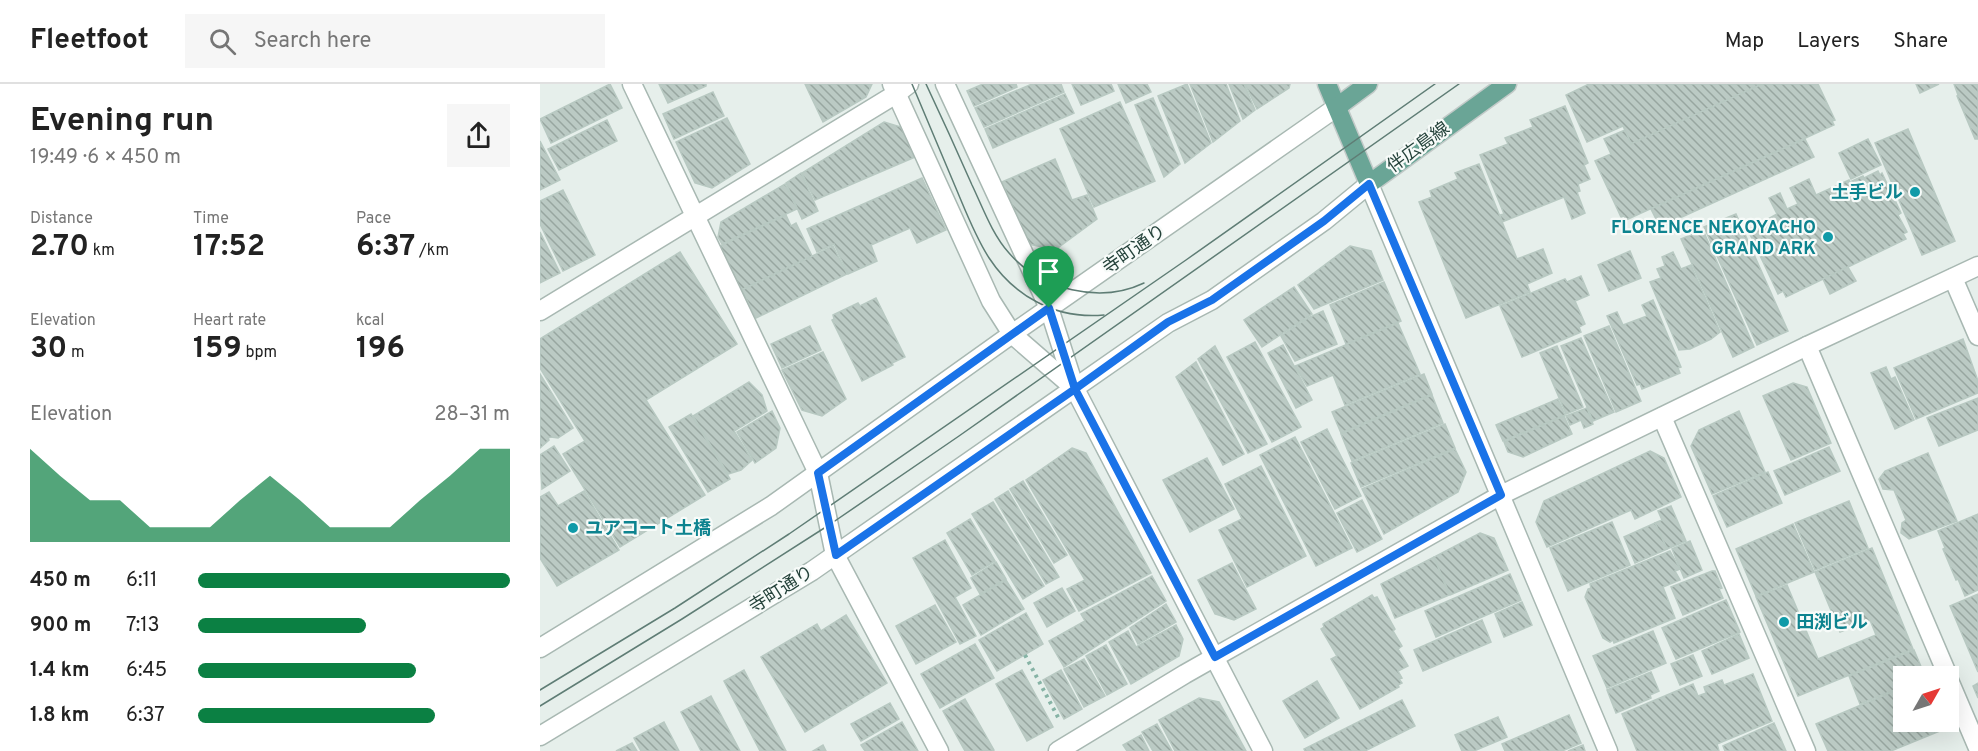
<!DOCTYPE html>
<meta charset="utf-8">
<style>
:root{--surface:#fff;--page:#f6f6f6;--text:#222;--muted:#767676;--line:#e0e0e0;--accent:#0b8043}
body{margin:0;font-family:Overpass,"Noto Sans JP",sans-serif;background:var(--page);color:var(--text);height:100vh;display:flex;flex-direction:column;font-size:22px;white-space:nowrap}
*{box-sizing:border-box;margin:0}
p{font-size:20px;color:var(--muted)}
.icon{flex:none;width:33px;height:33px;fill:none;stroke:currentColor;stroke-width:2;stroke-linecap:round;stroke-linejoin:round}
.map{position:relative;flex:1;overflow:hidden}
.side{display:flex;flex-direction:column;background:var(--surface);width:540px}
.side>*{flex:none}
.needle{width:39px;rotate:51deg}
.fabs{position:absolute;left:1353px;top:582px;display:grid;gap:12px}
.fabs a{display:grid;place-items:center;width:66px;height:66px;border-radius:0px;background:var(--surface);box-shadow:0 6px 24px #0002;font-size:30px}
.pin{position:absolute;display:grid;place-items:center;width:51px;height:51px;color:#fff;margin:-62px -26px;border-radius:50% 50% 50% 0;rotate:-45deg;box-shadow:0 0 6px #0007}
.pin .icon{rotate:45deg}
.round{display:grid;place-items:center;flex:none;width:63px;height:63px;border-radius:0px;background:var(--page)}
.head{display:flex;align-items:center;justify-content:space-between;height:102px;padding:0 30px}
h1{font-size:33px;font-weight:700;line-height:45px}
.stats{display:grid;grid-template-columns:repeat(3,1fr);gap:9px;height:102px;padding:6px 30px}
.stats div{display:grid;align-content:center}
.stats b{font-size:30px;font-weight:700}
.stats small{font-size:16px;font-weight:400}
.stats p{font-size:16px}
.chart{height:168px;padding:12px 30px}
.chart p{display:flex;justify-content:space-between}
.chart svg{width:100%;height:108px;margin-top:6px;fill:var(--accent);opacity:.7}
ul{padding:0 30px;list-style:none;font-size:20px}
li{display:grid;grid-template-columns:96px 72px 1fr;align-items:center;height:45px}
li i{height:15px;border-radius:8px;background:var(--accent)}
header{display:flex;align-items:center;gap:36px;box-sizing:border-box;height:84px;padding:0 30px;background:var(--surface);border-bottom:2px solid var(--line)}
header strong{font-size:28px}
nav{display:flex;gap:33px;margin-inline-start:auto;font-size:21px}
.search{width:420px;height:54px;background:var(--page);display:flex;align-items:center;gap:15px;box-sizing:border-box;padding:0 21px;border-radius:0px;color:var(--muted);font-size:22px}
main{display:flex;flex:1;min-height:0}
.map>svg:first-child{display:block}
.building{fill:url(#building-back-hatch);stroke:#b8c9c2;stroke-width:1.5}
.lines{fill:none;stroke-linecap:round;stroke-linejoin:round}
.minor-casing{stroke:#a8b8b2;stroke-width:21}
.major-casing{stroke:#c2cac8;stroke-width:21}
.path{stroke:#86b3a5;stroke-width:4;stroke-dasharray:3 4.5;stroke-linecap:butt}
.minor{stroke:#fff;stroke-width:18}
.major{stroke:#6aa596;stroke-width:18}
.tram{stroke:#5f7d75;stroke-width:1.5}
.route-casing{stroke:#fff;stroke-width:12}
.route{stroke:#1a73e8;stroke-width:8}
.culture-dot{fill:#0f9aa8;stroke:#f7fbf9;stroke-width:2}
.labels{text-anchor:middle;stroke-width:4.5;stroke-linejoin:round;paint-order:stroke}
.street-label{font-size:18px;fill:#24423a;stroke:#f7fbf9}
.culture-label{font-size:18px;font-weight:bold;fill:#0d838f;stroke:#f7fbf9;text-anchor:end}
</style>
<header>
<strong>Fleetfoot</strong>
<div class="search"><svg class="icon" aria-label="search" viewBox="0 0 24 24"><circle cx="10" cy="10" r="6"/><path d="M15 15l6 6"/></svg>Search here</div>
<nav><a>Map</a><a>Layers</a><a>Share</a></nav>
</header>
<main>
<section class="side">
<div class="head"><div><h1>Evening run</h1><p>19:49 · 6 × 450 m</p></div><a class="round"><svg class="icon" aria-label="share" viewBox="0 0 24 24"><path d="M12 15V3M7 8l5-5 5 5M5 13v7h14v-7"/></svg></a></div>
<div class="stats">
<div><p>Distance</p><b>2.70<small> km</small></b></div>
<div><p>Time</p><b>17:52</b></div>
<div><p>Pace</p><b>6:37<small> /km</small></b></div>
</div>
<div class="stats">
<div><p>Elevation</p><b>30<small> m</small></b></div>
<div><p>Heart rate</p><b>159<small> bpm</small></b></div>
<div><p>kcal</p><b>196</b></div>
</div>
<div class="chart"><p><span>Elevation</span>28–31 m</p>
<svg viewBox="0 0 160 44" preserveAspectRatio="none"><path d="M0 44V6L10 17L20 27L30 27L40 38L50 38L60 38L70 27L80 17L90 27L100 38L110 38L120 38L130 27L140 17L150 6L160 6V44z"/></svg>
</div>
<ul>
<li><b>450 m</b>6:11<i style="width:100%"></i></li>
<li><b>900 m</b>7:13<i style="width:54%"></i></li>
<li><b>1.4 km</b>6:45<i style="width:70%"></i></li>
<li><b>1.8 km</b>6:37<i style="width:76%"></i></li>
</ul>
</section>
<div class="map">
<svg width="1438" height="667" viewBox="0 0 1438 667">
<defs>
<pattern id="building-back-hatch" width="6" height="6" patternUnits="userSpaceOnUse" patternTransform="scale(1.5)"><rect width="6" height="6" fill="#bbcac4"/><path d="M-1 5l2 2M0 0l6 6M5-1l2 2" fill="none" stroke="#98a6a0"/></pattern>
</defs>
<rect width="100%" height="100%" fill="#e6efeb"/>
<g class="building">
<polygon points="70,0 82,24 11,59 0,35"/>
<polygon points="119,0 166,0 166,2 128,19"/>
<polygon points="265,0 332,0 326,13 283,38"/>
<polygon points="443,0 476,0 477,3 434,22 427,7"/>
<polygon points="492,0 521,0 524,8 444,43 435,24"/>
<polygon points="532,0 571,0 574,7 541,21"/>
<polygon points="578,0 607,0 611,8 586,19"/>
<polygon points="647,0 671,59 645,79 618,12"/>
<polygon points="650,0 686,0 700,37 673,58"/>
<polygon points="689,0 704,0 715,26 703,35"/>
<polygon points="705,0 750,0 749,4 717,25"/>
<polygon points="1049,0 1222,0 1091,60 1083,42 1047,58 1026,11"/>
<polygon points="1222,0 1278,0 1295,36 1292,37 1294,41 1086,136 1084,132 1081,133 1055,77 1071,70 1064,55 1085,46 1091,60"/>
<polygon points="1376,0 1399,0 1380,9"/>
<polygon points="1414,0 1438,0 1438,55 1435,55 1417,12 1418,11"/>
<polygon points="173,8 184,32 134,55 123,30"/>
<polygon points="525,10 534,29 453,64 445,45"/>
<polygon points="613,14 640,80 624,93 595,21"/>
<polygon points="580,18 615,97 554,123 520,45"/>
<polygon points="1025,22 1048,79 1044,81 1050,95 1038,100 1040,107 1037,108 1045,129 1032,135 1024,113 962,138 960,131 964,130 940,71 968,60 965,54 993,43 990,36"/>
<polygon points="187,34 210,80 172,104 155,99 136,58"/>
<polygon points="67,36 77,57 19,86 8,65"/>
<polygon points="344,38 361,43 375,73 275,116 262,89"/>
<polygon points="1368,45 1415,157 1382,171 1335,59"/>
<polygon points="1265,55 1274,73 1120,143 1111,125"/>
<polygon points="1328,55 1341,81 1311,95 1299,69"/>
<polygon points="0,57 20,96 0,106"/>
<polygon points="515,75 532,116 547,111 557,135 515,166 489,160 462,98"/>
<polygon points="939,80 977,175 1003,165 1012,189 987,200 990,208 926,234 879,118 892,113 890,107 918,95 915,89"/>
<polygon points="1338,87 1340,91 1342,89 1361,129 1358,131 1367,148 1363,150 1366,155 1246,213 1243,207 1238,210 1208,146 1237,130 1229,114 1240,109 1247,125 1258,120 1250,104 1269,95 1276,111 1309,96 1310,98 1323,92 1324,94"/>
<polygon points="261,89 278,127 262,135 246,99"/>
<polygon points="382,94 406,146 377,159 370,144 331,161 337,177 308,190 294,160 277,168 267,145"/>
<polygon points="245,100 257,125 182,160 178,153 181,138"/>
<polygon points="23,106 55,171 23,187 0,140 0,117"/>
<polygon points="1196,130 1248,247 1217,261 1164,143"/>
<polygon points="246,131 251,142 256,139 272,172 201,206 180,162"/>
<polygon points="1163,146 1214,263 1193,273 1141,155"/>
<polygon points="0,148 20,189 0,199"/>
<polygon points="293,162 307,190 216,234 202,206"/>
<polygon points="810,162 831,167 843,196 774,225 758,201"/>
<polygon points="1090,167 1101,194 1069,207 1058,181"/>
<polygon points="140,168 197,260 106,316 165,411 80,463 23,370 45,357 0,284 0,255"/>
<polygon points="1133,168 1141,185 1151,181 1180,248 1171,255 1150,265 1139,266 1110,198 1121,194 1117,185 1125,182 1122,173"/>
<polygon points="1308,183 1316,197 1290,210 1283,195"/>
<polygon points="1041,192 1049,211 1035,217 1045,240 1039,243 1041,248 982,273 960,222 1025,195 1027,198"/>
<polygon points="844,198 861,237 806,260 790,221"/>
<polygon points="754,203 772,230 722,263 704,236"/>
<polygon points="336,214 365,273 352,279 353,281 322,297 292,236 294,235 293,231 318,219 320,222"/>
<polygon points="1113,216 1141,283 1138,284 1140,289 1102,305 1100,300 1097,301 1067,232 1077,228 1083,241 1107,232 1102,221"/>
<polygon points="783,227 797,260 755,277 741,252 768,234"/>
<polygon points="858,239 880,290 805,321 793,291 767,302 755,282"/>
<polygon points="270,242 281,266 242,284 231,260"/>
<polygon points="1069,242 1101,317 1076,328 1044,252"/>
<polygon points="1041,254 1074,328 1053,337 1021,262"/>
<polygon points="1423,255 1438,297 1438,309 1376,335 1354,284"/>
<polygon points="715,258 761,343 732,358 687,273"/>
<polygon points="743,261 772,316 756,324 728,269"/>
<polygon points="675,262 727,360 708,369 658,275"/>
<polygon points="1017,262 1043,323 1026,330 1000,269"/>
<polygon points="283,268 306,315 282,332 262,326 242,286"/>
<polygon points="656,278 704,370 683,381 636,293"/>
<polygon points="1346,283 1351,295 1355,293 1374,336 1355,345 1331,289"/>
<polygon points="0,290 33,344 18,354 11,353 8,354 9,356 0,364"/>
<polygon points="884,290 892,310 801,349 792,328"/>
<polygon points="209,298 222,311 227,327 194,347 212,376 201,386 188,390 153,332"/>
<polygon points="1253,299 1267,303 1291,359 1251,376 1223,312"/>
<polygon points="892,311 903,339 812,377 801,350"/>
<polygon points="1438,314 1438,346 1399,362 1387,334"/>
<polygon points="1018,315 1025,331 963,357 956,341"/>
<polygon points="1047,324 1053,340 1044,344 1041,336 1030,341 1026,332"/>
<polygon points="232,327 240,344 236,364 215,379 197,348"/>
<polygon points="1199,327 1225,388 1172,410 1151,362 1159,346"/>
<polygon points="151,330 190,395 168,408 129,343"/>
<polygon points="1024,332 1032,350 983,373 968,368 964,358"/>
<polygon points="905,340 915,364 821,403 811,379"/>
<polygon points="787,345 821,412 795,425 761,358"/>
<polygon points="755,353 812,464 776,482 720,371"/>
<polygon points="14,362 30,387 2,405 0,371"/>
<polygon points="1289,363 1300,387 1245,411 1234,387"/>
<polygon points="532,364 546,369 611,489 539,527 527,505 545,496 486,396"/>
<polygon points="915,365 926,388 918,408 844,450 822,405"/>
<polygon points="1110,367 1124,374 1141,413 1095,435 1091,426 1007,463 996,438 1004,417"/>
<polygon points="1388,369 1417,437 1369,455 1361,449 1362,439 1366,436 1354,406 1343,405 1339,395 1345,387"/>
<polygon points="667,374 694,425 650,448 623,396"/>
<polygon points="721,382 766,472 707,503 679,446 702,435 685,400"/>
<polygon points="1228,388 1242,419 1187,443 1173,412"/>
<polygon points="483,397 527,471 514,479 470,405"/>
<polygon points="44,407 79,466 17,502 0,474 0,413 9,408 18,422"/>
<polygon points="468,407 519,493 506,500 455,415"/>
<polygon points="822,416 842,455 817,468 797,429"/>
<polygon points="1309,417 1328,464 1275,486 1255,439"/>
<polygon points="453,418 504,502 483,515 432,430"/>
<polygon points="1131,422 1146,457 1127,465 1115,439 1122,436 1118,427"/>
<polygon points="1438,430 1438,506 1425,512 1418,495 1416,496 1403,465 1405,464 1398,447"/>
<polygon points="430,435 455,477 432,491 407,449"/>
<polygon points="1072,438 1090,481 1028,507 1010,464"/>
<polygon points="1115,439 1127,465 1095,479 1084,453"/>
<polygon points="1253,440 1274,488 1216,512 1196,465"/>
<polygon points="940,449 954,454 968,486 910,511 894,473"/>
<polygon points="405,456 431,504 415,513 436,552 420,560 373,474"/>
<polygon points="1150,457 1162,486 1144,494 1132,465"/>
<polygon points="1332,464 1373,565 1258,612 1216,513 1247,501 1278,575 1336,551 1330,536 1300,548 1275,488"/>
<polygon points="1130,467 1140,485 1135,487 1140,496 1123,503 1135,534 1074,559 1073,556 1070,558 1063,554 1045,513 1048,505 1051,504 1050,500"/>
<polygon points="894,473 909,511 855,534 841,500"/>
<polygon points="456,478 466,495 440,510 431,494"/>
<polygon points="692,479 716,525 694,536 675,530 658,496"/>
<polygon points="1172,487 1175,487 1182,504 1179,505 1183,514 1143,531 1131,503"/>
<polygon points="970,490 981,516 896,553 885,527"/>
<polygon points="612,492 626,517 524,583 509,557 545,537 541,530"/>
<polygon points="466,496 484,525 441,551 423,521"/>
<polygon points="522,504 535,527 507,543 494,519"/>
<polygon points="1438,510 1438,588 1410,522"/>
<polygon points="832,511 834,514 837,513 855,545 853,547 862,562 858,565 868,582 858,587 862,594 859,595 862,599 858,601 859,603 820,625 791,575 797,572 781,545 784,543 783,540"/>
<polygon points="1186,516 1200,548 1136,575 1122,544"/>
<polygon points="982,518 992,541 964,553 955,530"/>
<polygon points="626,520 636,538 598,560 590,544"/>
<polygon points="395,521 416,558 376,580 356,542"/>
<polygon points="486,529 503,560 457,587 439,556"/>
<polygon points="306,531 347,599 265,648 221,573 277,540 281,547"/>
<polygon points="942,536 951,558 883,587 874,566"/>
<polygon points="636,541 643,555 639,572 591,600 569,558 588,547 596,563"/>
<polygon points="1113,547 1126,579 1067,604 1053,572"/>
<polygon points="1199,550 1209,574 1172,590 1162,567"/>
<polygon points="435,560 454,594 400,624 381,590"/>
<polygon points="566,561 587,600 567,611 546,572"/>
<polygon points="1374,566 1385,592 1364,592 1364,602 1320,620 1309,592"/>
<polygon points="1153,571 1162,592 1140,601 1131,580"/>
<polygon points="544,575 565,612 544,623 524,585"/>
<polygon points="204,586 246,667 220,667 184,597"/>
<polygon points="482,586 513,643 487,657 456,600"/>
<polygon points="521,586 542,625 524,635 503,596"/>
<polygon points="1111,588 1119,607 1110,611 1111,614 1076,629 1067,606"/>
<polygon points="1213,590 1232,637 1177,660 1179,667 1097,667 1082,630 1153,600 1158,612 1166,609 1164,603 1182,596 1184,601"/>
<polygon points="777,597 799,634 765,654 743,617"/>
<polygon points="1438,599 1438,614 1433,602"/>
<polygon points="1364,603 1364,638 1398,638 1402,646 1351,667 1288,667 1276,640"/>
<polygon points="171,612 200,667 161,667 141,628"/>
<polygon points="659,614 679,618 706,667 635,667 619,636"/>
<polygon points="425,615 454,666 453,667 425,667 403,627"/>
<polygon points="862,616 875,642 825,667 765,667 764,665"/>
<polygon points="350,619 359,635 321,657 311,640"/>
<polygon points="1029,631 1041,659 1022,667 965,667 962,660"/>
<polygon points="958,633 967,653 934,667 922,667 915,651"/>
<polygon points="124,638 139,667 101,667 94,654"/>
<polygon points="362,638 378,667 325,667 321,661"/>
<polygon points="1234,639 1246,667 1185,667 1183,662"/>
<polygon points="617,640 632,667 613,667 602,648"/>
<polygon points="601,651 609,667 587,667 583,661"/>
<polygon points="92,659 97,667 76,667"/>
<polygon points="283,661 286,667 273,667"/>
<polygon points="1043,661 1045,667 1028,667"/>
</g>
<g class="lines">
<g class="minor-casing">
<g id="minor">
<polyline points="92,0 278,389 295,471 399,667"/>
<polyline points="352,0 451,217 472,250 533,303"/>
<polyline points="405,0 509,224 535,305 723,667"/>
<polyline points="1413,194 1438,252"/>
<polyline points="0,227 356,10 369,0"/>
<polyline points="1267,262 1408,592"/>
<polyline points="1122,333 1266,667"/>
<polyline points="0,564 231,422 472,250 797,23"/>
<polyline points="1408,594 1438,664"/>
<polyline points="0,652 272,487 628,239 672,216 784,137 829,100 1068,667"/>
<polyline points="518,667 645,590 961,411 1267,262 1438,182"/>
</g>
</g>
<g class="major-casing">
<g id="major">
<polyline points="787,0 829,100 967,0"/>
<polyline points="797,23 828,0"/>
</g>
</g>
<polyline class="path" points="485,571 520,637"/>
<use href="#minor" class="minor"/>
<use href="#major" class="major"/>
<g class="tram">
<path d="M 372,0 C 386,34 401,68 415,102 C 435,149 449,193 497,218 C 519,230 540,233 564,231"/>
<path d="M 386,0 C 402,34 417,67 432,101 C 443,124 452,150 469,169 C 501,206 560,220 604,199"/>
<polyline points="0,606 135,524 249,450 646,176 895,0"/>
<polyline points="0,622 142,535 289,441 419,352 919,0"/>
</g>
</g>
<g class="lines">
<g class="route-casing">
<polyline id="route" points="509,224 278,389 296,471 535,305 675,573 961,411 829,100 784,137 672,216 628,238 535,305 509,224"/>
</g>
<use href="#route" class="route"/>
</g>
<g class="culture-dot">
<circle cx="1375" cy="108" r="6"/>
<circle cx="1288" cy="153" r="6"/>
<circle cx="33" cy="444" r="6"/>
<circle cx="1244" cy="538" r="6"/>
</g>
<g class="labels">
<g class="street-label">
<text transform="translate(878 63) rotate(-36)" y="6">伴広島線</text>
<text transform="translate(594 165) rotate(-35)" y="6">寺町通り</text>
<text transform="translate(241 505) rotate(-32)" y="6">寺町通り</text>
</g>
<g class="culture-label">
<text x="1363" y="114">土手ビル</text>
<text x="1276" y="149">FLORENCE NEKOYACHO<tspan x="1276" dy="21">GRAND ARK</tspan></text>
<text x="45" y="450" text-anchor="start">ユアコート土橋</text>
<text x="1256" y="544" text-anchor="start">田渕ビル</text>
</g>
</g>
</svg>
<div class="fabs">
<a><svg class="needle" viewBox="-14 -14 28 28"><path d="M0-13l5 13h-10z" fill="#e53935"/><path d="M0 13l5-13h-10z" fill="#767676"/></svg></a>
</div>
<div class="pin" style="left:509px;top:224px;background:#1e9e55"><svg class="icon" aria-label="arrive" viewBox="0 0 24 24"><path d="M6 21V4h12l-3 4 3 4H6"/></svg></div>
</div>
</main>
